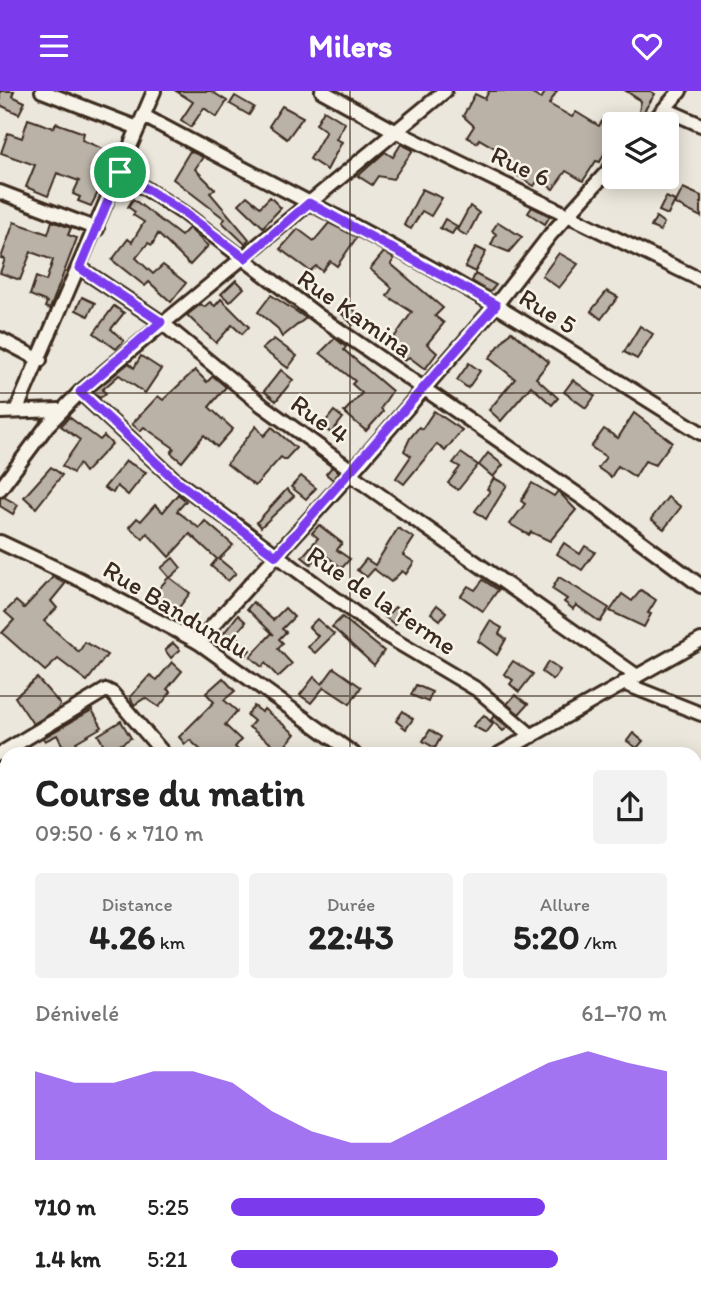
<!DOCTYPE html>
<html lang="fr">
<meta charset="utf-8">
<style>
:root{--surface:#fff;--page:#f2f2f2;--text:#222;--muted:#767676;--accent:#7c3aed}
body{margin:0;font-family:Itim,sans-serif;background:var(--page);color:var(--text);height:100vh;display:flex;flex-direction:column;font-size:26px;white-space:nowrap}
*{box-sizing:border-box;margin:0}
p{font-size:23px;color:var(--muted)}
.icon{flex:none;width:38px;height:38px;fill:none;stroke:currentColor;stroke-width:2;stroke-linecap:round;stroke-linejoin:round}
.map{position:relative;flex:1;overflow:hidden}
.details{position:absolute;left:0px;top:656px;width:702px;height:555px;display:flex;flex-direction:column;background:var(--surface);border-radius:21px 21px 0 0;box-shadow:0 4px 18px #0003}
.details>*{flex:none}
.tools{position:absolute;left:602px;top:21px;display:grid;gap:14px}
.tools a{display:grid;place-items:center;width:77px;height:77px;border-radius:7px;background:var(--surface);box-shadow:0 4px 18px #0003;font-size:35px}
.pin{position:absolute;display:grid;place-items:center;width:60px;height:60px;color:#fff;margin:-30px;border:4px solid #fff;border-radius:50%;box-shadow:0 2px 7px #0007}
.round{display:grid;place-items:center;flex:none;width:74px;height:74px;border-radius:7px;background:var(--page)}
.head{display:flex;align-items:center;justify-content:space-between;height:119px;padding:0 35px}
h1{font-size:38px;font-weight:700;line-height:52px}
.metrics{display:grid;grid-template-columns:repeat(3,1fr);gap:10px;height:119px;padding:7px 35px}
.metrics div{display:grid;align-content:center;border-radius:7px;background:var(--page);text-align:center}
.metrics b{font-size:35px;font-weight:700}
.metrics small{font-size:19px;font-weight:400}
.metrics p{font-size:19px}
.chart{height:196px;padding:14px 35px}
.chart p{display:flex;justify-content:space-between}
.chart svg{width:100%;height:126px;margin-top:7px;fill:var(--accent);opacity:.7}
ul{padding:0 35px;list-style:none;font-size:23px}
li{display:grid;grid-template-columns:112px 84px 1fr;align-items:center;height:52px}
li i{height:18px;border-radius:9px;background:var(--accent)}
header{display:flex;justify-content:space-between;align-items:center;height:91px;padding:0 35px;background:var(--accent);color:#fff;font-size:32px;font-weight:700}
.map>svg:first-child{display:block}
.building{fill:#bab2a7;stroke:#3b2a1e;stroke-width:2}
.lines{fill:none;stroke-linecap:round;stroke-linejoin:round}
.street-casing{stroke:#3b2a1e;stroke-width:18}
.street{stroke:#f7f3e8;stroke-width:12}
.route-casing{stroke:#fff;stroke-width:14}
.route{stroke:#7c3aed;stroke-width:9}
.grid{fill:none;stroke:#3b2a1e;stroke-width:2;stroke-opacity:0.55}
.labels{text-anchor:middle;stroke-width:5;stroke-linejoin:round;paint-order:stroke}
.street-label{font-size:26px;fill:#3b2a1e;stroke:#f7f3e8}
</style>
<header><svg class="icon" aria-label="menu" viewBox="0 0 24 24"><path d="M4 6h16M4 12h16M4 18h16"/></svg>Milers<svg class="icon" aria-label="heart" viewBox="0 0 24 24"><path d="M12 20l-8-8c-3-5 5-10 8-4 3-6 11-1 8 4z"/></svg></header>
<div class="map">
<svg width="701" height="1210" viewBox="0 0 701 1210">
<rect width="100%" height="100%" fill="#ece7dc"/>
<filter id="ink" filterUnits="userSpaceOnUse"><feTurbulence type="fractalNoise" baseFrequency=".0143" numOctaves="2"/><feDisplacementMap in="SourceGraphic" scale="14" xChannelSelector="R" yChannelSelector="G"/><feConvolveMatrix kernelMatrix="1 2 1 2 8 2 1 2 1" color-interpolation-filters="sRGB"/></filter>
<g filter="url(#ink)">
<g class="building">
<polygon points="0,0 14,0 12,5 25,11 19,23 0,14"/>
<polygon points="176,0 211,0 227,10 217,26 204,17 191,36 181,29 193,11"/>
<polygon points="489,0 527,0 541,8 546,0 557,0 549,13 572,26 576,21 599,35 604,27 614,33 614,43 600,71 596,70 583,90 566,80 553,98 539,88 534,95 493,69 498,59 479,48 477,52 467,46 474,35 463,25 475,3 485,8"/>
<polygon points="626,0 650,0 655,3 637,31 641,10"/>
<polygon points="235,5 254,16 249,24 230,13"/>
<polygon points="282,15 303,26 287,48 269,35"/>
<polygon points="324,19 345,32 336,48 342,51 327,79 310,68 326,40 316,33"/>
<polygon points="28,28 54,37 56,32 84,42 82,49 117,64 91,115 78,110 80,106 73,103 79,90 57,82 48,105 26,96 35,74 1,62 8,42 22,47"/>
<polygon points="401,53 413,59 393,88 378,85 372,94 358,85 385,61 393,66"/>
<polygon points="190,60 203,66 195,78 215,98 210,102 249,148 245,153 222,131 225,128 173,88"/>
<polygon points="683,97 701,105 701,126 675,113"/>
<polygon points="422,98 442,107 431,125 422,120 411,138 404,134"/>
<polygon points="247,105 260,116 270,106 281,117 263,136 239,113"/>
<polygon points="666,106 675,110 668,124 659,120"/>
<polygon points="133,108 181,145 189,137 208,155 190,174 158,143 152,154 148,152 136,167 153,183 163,174 186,192 171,211 149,191 145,195 112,169 128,148 132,151 144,131 133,124 135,121 128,116"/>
<polygon points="470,115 479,122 467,145 457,139"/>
<polygon points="532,116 550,125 545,133 528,122"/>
<polygon points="656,126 664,132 660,140 651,136"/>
<polygon points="445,128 457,135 452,143 440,137"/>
<polygon points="52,130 71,137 68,144 77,147 50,218 45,216 47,211 30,204 36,186 46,190 53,169 31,161 20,189 0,182 5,168 1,167 14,131 48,143"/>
<polygon points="498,131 522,146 509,161 491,154 496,143 492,140"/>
<polygon points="329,132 357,146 337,175 330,170 322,180 316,175 310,180 280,158 298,138 314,150"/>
<polygon points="476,156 486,161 475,181 465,176"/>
<polygon points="384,161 394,168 391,173 443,217 435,225 444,232 427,253 437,262 425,278 409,266 405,270 388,255 412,221 387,205 392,197 370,178"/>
<polygon points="559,162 578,173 559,197 542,185"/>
<polygon points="475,183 496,194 490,201 472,190"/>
<polygon points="236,189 244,197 230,211 221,203"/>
<polygon points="607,200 618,206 601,228 591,220"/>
<polygon points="271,204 306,227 282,246 277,237 258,221"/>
<polygon points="82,206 95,212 88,225 76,219"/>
<polygon points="221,208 249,236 242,243 232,234 216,252 187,224 201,213 204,216 210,211 215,215"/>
<polygon points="114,215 124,222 111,238 124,250 116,258 94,242"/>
<polygon points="349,215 361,225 353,234 342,223"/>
<polygon points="640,235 653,243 637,268 624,261"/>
<polygon points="511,240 549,271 536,287 558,307 552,314 531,295 501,330 489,319 515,288 489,267"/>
<polygon points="335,247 346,256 344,259 392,300 381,317 383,321 366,340 344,321 362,302 352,293 355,290 320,262"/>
<polygon points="274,248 297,265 288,277 262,258"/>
<polygon points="141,265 161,278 145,302 119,284 102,299 106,302 100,307 93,301 129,272 134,277"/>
<polygon points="469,272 480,280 468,297 457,289"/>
<polygon points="195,279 207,291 213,285 226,296 209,316 233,338 217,356 204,344 182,371 171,362 174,357 144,336 140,340 132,333 158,305 163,309"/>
<polygon points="281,279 293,289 276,310 264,300"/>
<polygon points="573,289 595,305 586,317 564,301"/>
<polygon points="334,320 343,327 331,342 322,335"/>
<polygon points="434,320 462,339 445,360 437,353 404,393 396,387 411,365 404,360 410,347 419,336 422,338"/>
<polygon points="634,322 672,351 655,374 645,370 635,386 618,375 611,386 598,377 606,366 591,356 604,338 618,347"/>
<polygon points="69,326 100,349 104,345 112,353 85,381 79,373 73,382 62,375 80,349 61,335"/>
<polygon points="256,335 264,345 272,336 296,357 285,369 281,366 255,395 227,373"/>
<polygon points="310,360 339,381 333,389 326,383 332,376"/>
<polygon points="461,362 478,374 458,399 448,392 460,376 453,372"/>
<polygon points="488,362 503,374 493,386 479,374"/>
<polygon points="126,370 146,381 128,404 117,395 113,402 104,397"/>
<polygon points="51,376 62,384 36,417 24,406"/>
<polygon points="301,385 316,397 306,408 291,396"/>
<polygon points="494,387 507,394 486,428 475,420 490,400 487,398"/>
<polygon points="532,392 554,405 558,400 576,419 550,450 531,441 529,444 510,433 525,413 521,410"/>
<polygon points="287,398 294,405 261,436 257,431"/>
<polygon points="178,403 186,410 177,420 199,437 205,430 233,454 219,468 236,482 228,490 211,475 217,468 190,443 169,466 147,442 143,448 129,436 137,427 141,430 155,414 163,421"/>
<polygon points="4,406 18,414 13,423 0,415 0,407"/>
<polygon points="668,406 681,416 664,438 651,428"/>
<polygon points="319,434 342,452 337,459 350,468 342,477 321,461 311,473 302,466 318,447 312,442"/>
<polygon points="398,437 414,447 403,464 414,471 406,483 402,480 391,491 374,478 367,486 357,479 366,468 375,474"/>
<polygon points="564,452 580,463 585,455 595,461 582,479 557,463"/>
<polygon points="173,467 181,477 170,487 190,502 177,519 155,502 169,486 161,477"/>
<polygon points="53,486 65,493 51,510 57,517 44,530 79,561 85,551 107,564 87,590 58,568 45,580 2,542 14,529 5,521 16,510 24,517"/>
<polygon points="559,486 609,517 600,531 576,514 573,518 564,511 567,508 552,498"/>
<polygon points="483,489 498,499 483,520 461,505 468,495 475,499"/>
<polygon points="641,499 656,509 648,522 651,523 644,536 610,520 622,503 632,510"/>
<polygon points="253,511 273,529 285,517 294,526 282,538 286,541 279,548 283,552 278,558 292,573 278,586 265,572 262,576 250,566 272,542 274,544 247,518"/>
<polygon points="437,514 446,521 440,529 431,522"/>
<polygon points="395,516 404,524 395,534 385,526"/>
<polygon points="238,524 246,531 235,544 250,559 244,566 220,547"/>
<polygon points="342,526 384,560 374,574 332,536"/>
<polygon points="317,528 334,543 315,562 308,556 318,545 309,536"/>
<polygon points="490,530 502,537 499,543 506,548 497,564 478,550"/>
<polygon points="173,552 180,559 171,567 165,559"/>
<polygon points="513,570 533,583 519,601 510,593 513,589 504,583"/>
<polygon points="172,571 182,580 167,598 171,601 159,616 145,607 134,614 130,606 150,584 157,589"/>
<polygon points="548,571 560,579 553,589 542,581"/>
<polygon points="334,577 361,596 350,613 324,596 311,612 300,604 314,586 322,593"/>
<polygon points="37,587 60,613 58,618 33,633 15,606"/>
<polygon points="223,587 235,600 224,609 237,620 225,634 241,649 235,656 242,663 205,663 190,649 185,653 179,646 214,611 206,602"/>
<polygon points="416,594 432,601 428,611 411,604"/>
<polygon points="515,604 528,613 519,623 507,613"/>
<polygon points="254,615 262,621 264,618 295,643 281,660 249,636 254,630 247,624"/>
<polygon points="92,619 102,636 76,651 81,659 67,663 57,644 45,650 43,647"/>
<polygon points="403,620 413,628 406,638 396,630"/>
<polygon points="484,624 493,633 486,642 473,635"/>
<polygon points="494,625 508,636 503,640 491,629"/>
<polygon points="121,630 131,647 108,661 98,644"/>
<polygon points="430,639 441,646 435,657 423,650"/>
<polygon points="633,642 643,650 637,657 627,650"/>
</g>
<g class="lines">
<g class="street-casing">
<g id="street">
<polyline points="42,0 138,37"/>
<polyline points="322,0 395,40 701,189"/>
<polyline points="665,18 701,34"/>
<path d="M 144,25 C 248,82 355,132 457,192 C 540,239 620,292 701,342"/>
<polyline points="651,33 680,0"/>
<polyline points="120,81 185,123 320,226 584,408 701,495"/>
<polyline points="0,101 97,138"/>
<polyline points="80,177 161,231 263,315 346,375 350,383 637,585"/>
<polyline points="0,248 40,269"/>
<polyline points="80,301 175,389 382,542 478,599 532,645"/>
<polyline points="16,320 154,0"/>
<polyline points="0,321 60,319"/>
<polyline points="0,398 47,335 80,301 445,0"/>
<polyline points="0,451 81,489 198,551 354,663"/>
<polyline points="198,551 350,383 496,214 550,144 614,73"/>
<polyline points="623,592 701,623"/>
<polyline points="0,663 106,599 112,602 164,663"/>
<polyline points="499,663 701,549"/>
<polyline points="0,757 7,761"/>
<polyline points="695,823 701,826"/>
<polyline points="0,863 7,866"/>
<polyline points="0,926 7,922"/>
<polyline points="0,954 7,957"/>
<polyline points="695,1025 701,1027"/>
<polyline points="0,1114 7,1117"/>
<polyline points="695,1191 701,1175"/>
<polyline points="193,1204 206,1210"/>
<polyline points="623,1204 638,1210"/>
<polyline points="688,1210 690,1204"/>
</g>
</g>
<use href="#street" class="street"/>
</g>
</g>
<g class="lines" filter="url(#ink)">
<g class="route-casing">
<polygon id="route" points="120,81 185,122 245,167 309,112 496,214 276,465 175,389 80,301 161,231 80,177"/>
</g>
<use href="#route" class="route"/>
</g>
<path class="grid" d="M 350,0 L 350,663M 0,302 L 701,302M 0,605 L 701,605M 0,908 L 7,908M 695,908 L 701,908M 350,1204 L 350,1210"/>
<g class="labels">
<g class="street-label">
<text transform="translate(521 75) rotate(25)" y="9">Rue 6</text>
<text transform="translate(548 220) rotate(32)" y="9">Rue 5</text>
<text transform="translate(355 222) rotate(35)" y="9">Rue Kamina</text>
<text transform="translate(320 328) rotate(36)" y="9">Rue 4</text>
<text transform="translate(382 509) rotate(34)" y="9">Rue de la ferme</text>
<text transform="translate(176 518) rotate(31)" y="9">Rue Bandundu</text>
</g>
</g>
</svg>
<div class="tools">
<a><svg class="icon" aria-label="layers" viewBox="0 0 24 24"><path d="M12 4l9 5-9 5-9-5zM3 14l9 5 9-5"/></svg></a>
</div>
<div class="pin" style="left:120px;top:81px;background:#1e9e55"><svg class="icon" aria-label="arrive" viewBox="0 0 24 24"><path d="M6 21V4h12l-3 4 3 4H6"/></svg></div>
<section class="details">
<div class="head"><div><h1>Course du matin</h1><p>09:50 · 6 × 710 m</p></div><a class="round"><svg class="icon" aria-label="share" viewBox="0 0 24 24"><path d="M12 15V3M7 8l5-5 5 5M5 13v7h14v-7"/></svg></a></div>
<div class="metrics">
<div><p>Distance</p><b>4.26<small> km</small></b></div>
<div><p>Durée</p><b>22:43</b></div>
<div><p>Allure</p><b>5:20<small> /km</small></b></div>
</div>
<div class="chart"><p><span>Dénivelé</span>61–70 m</p>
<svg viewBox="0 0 160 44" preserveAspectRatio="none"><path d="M0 44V13L10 17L20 17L30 13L40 13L50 17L60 27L70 34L80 38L90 38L100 31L110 24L120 17L130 10L140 6L150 10L160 13V44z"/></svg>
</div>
<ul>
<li><b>710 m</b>5:25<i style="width:72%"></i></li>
<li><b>1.4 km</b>5:21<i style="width:75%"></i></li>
</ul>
</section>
</div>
